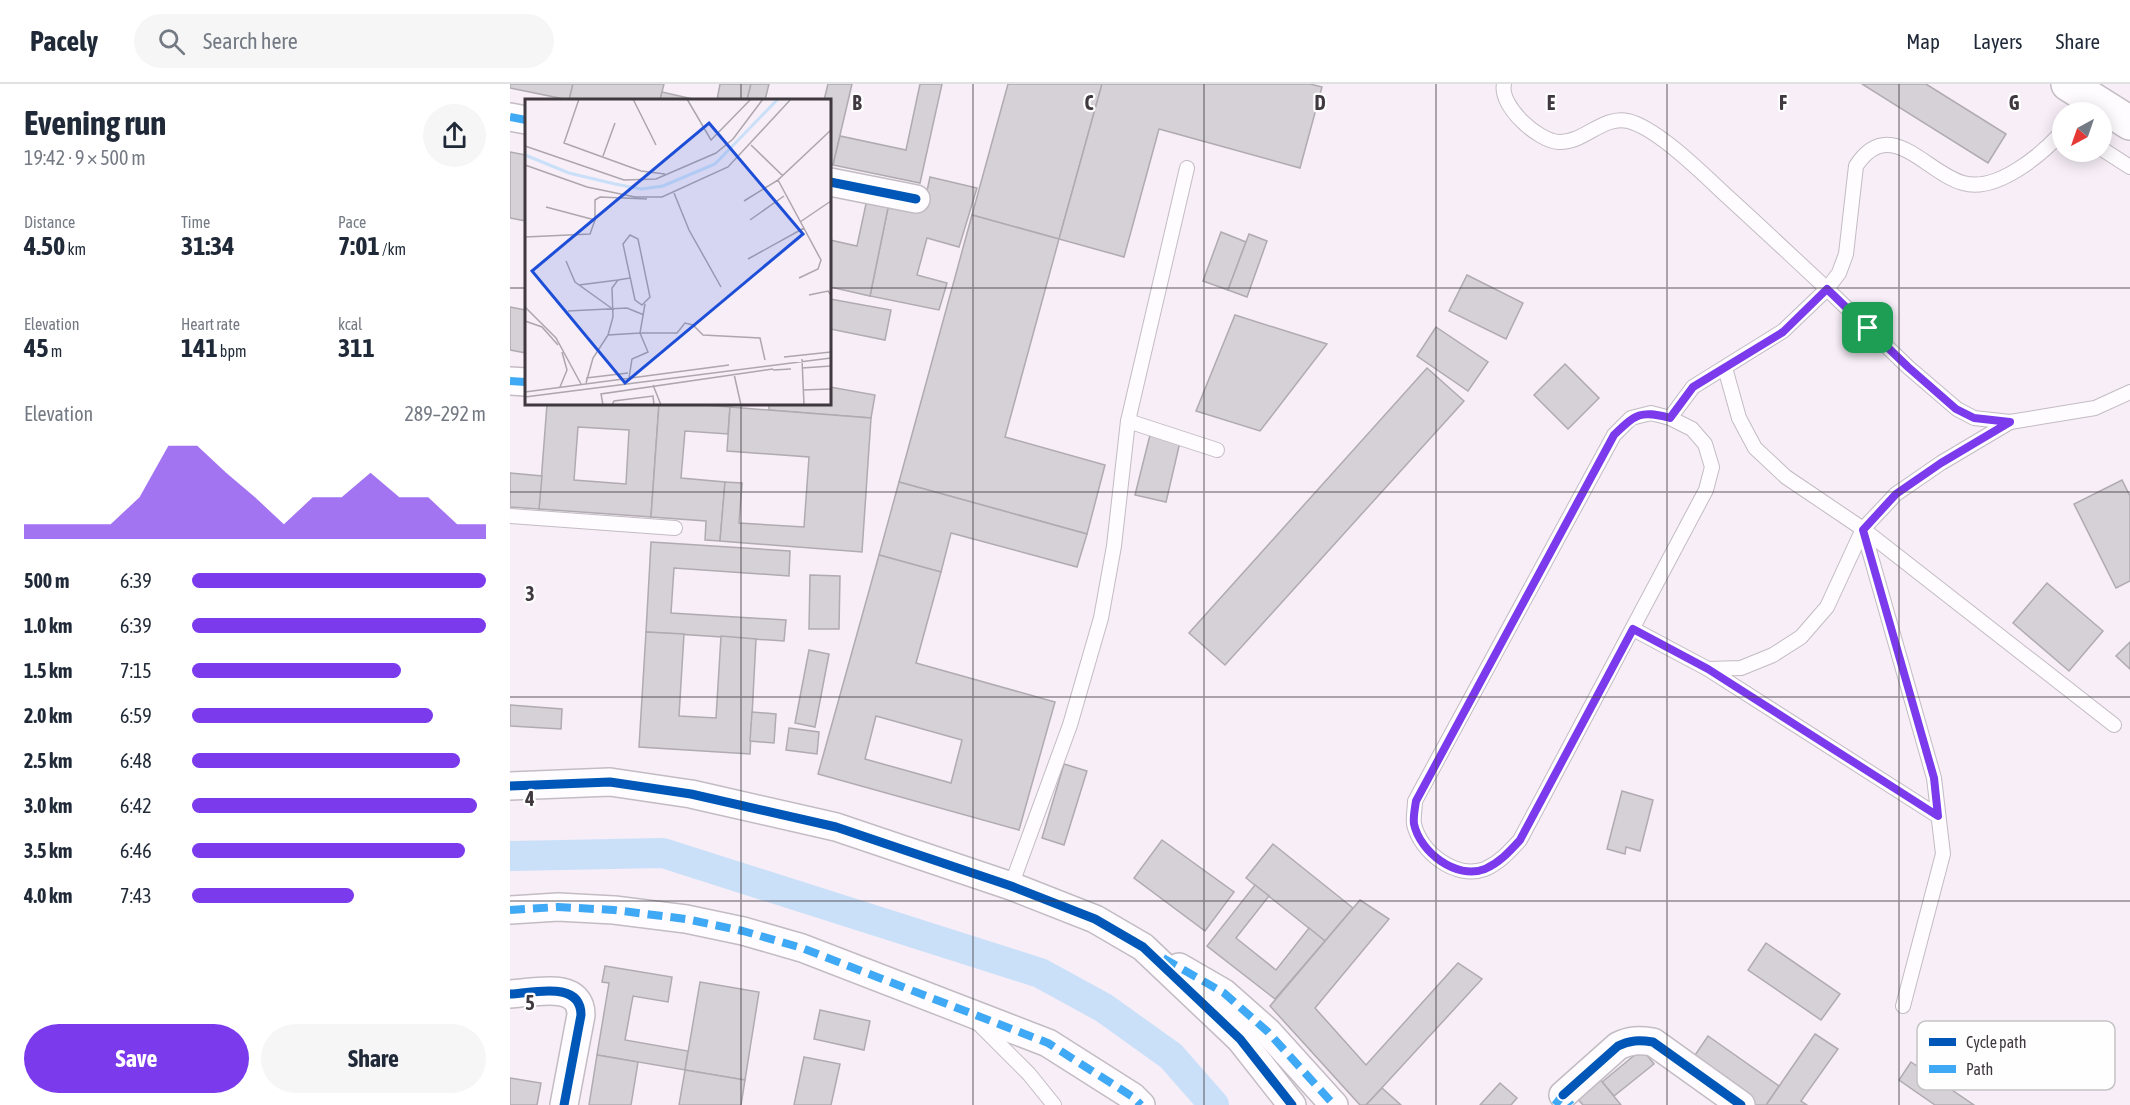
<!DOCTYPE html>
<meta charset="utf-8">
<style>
:root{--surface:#fff;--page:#f6f6f7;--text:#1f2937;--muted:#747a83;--line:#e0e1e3;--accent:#7c3aed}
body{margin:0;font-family:"Asap Condensed",sans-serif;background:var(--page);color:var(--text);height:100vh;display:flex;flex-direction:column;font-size:22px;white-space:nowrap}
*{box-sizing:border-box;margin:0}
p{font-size:20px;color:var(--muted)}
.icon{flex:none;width:33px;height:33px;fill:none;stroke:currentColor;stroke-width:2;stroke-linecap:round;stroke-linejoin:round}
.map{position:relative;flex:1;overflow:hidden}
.panel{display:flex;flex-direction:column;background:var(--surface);width:510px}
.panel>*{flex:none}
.needle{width:39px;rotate:220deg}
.buttons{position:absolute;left:1542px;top:18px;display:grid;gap:12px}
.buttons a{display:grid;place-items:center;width:60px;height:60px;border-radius:50%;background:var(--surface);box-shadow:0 3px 15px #0003;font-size:30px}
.pin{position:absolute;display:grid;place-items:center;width:51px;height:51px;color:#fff;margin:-26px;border-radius:12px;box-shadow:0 3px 9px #0006}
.round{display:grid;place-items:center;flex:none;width:63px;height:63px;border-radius:32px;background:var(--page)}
.head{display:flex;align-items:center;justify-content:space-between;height:102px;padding:0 24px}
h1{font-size:33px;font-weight:700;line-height:45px}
.figures{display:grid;grid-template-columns:repeat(3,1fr);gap:9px;height:102px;padding:6px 24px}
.figures div{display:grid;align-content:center}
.figures b{font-size:26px;font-weight:700}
.figures small{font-size:16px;font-weight:400}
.figures p{font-size:16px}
.chart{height:168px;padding:12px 24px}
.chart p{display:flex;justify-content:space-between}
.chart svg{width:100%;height:108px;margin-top:6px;fill:var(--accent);opacity:.7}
.button{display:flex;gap:12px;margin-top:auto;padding:12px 24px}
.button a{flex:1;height:69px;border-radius:36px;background:var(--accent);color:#fff;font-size:24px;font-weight:700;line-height:69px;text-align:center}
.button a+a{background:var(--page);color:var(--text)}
ul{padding:0 24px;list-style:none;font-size:20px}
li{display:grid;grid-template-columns:96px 72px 1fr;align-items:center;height:45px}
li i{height:15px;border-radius:8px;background:var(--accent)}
header{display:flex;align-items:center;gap:36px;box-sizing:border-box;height:84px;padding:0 30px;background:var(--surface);border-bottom:2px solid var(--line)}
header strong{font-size:28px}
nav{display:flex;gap:33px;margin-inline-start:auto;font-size:21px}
.search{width:420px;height:54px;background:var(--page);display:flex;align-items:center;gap:15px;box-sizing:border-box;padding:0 21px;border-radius:33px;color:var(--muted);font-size:22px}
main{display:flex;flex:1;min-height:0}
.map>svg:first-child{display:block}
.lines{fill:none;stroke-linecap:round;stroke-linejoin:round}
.canal{stroke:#cae0f9;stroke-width:30}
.building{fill:#d6d0d7;stroke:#b0aab1;stroke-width:1.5;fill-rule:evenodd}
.lane-casing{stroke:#c3bcc3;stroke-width:16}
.street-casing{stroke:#c3bcc3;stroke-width:30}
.primary-casing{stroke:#c3bcc3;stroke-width:36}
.lane{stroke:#fefcfe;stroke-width:14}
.street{stroke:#fefcfe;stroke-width:27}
.primary{stroke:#fefcfe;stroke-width:33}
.quiet{stroke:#3fa9f5;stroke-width:8;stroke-dasharray:15 8;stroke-linecap:butt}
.cycleway-casing{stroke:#fefefe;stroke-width:13}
.cycleway{stroke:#0057b8;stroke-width:9}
.route-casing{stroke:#fff;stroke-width:12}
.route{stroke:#7c3aed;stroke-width:8}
.grid{fill:none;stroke:#3f393f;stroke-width:1.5;stroke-opacity:0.55}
.inset-river{fill:none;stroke:#cae0f9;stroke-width:3}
.inset-road{fill:none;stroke:#ada6ad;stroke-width:1.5}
.view{fill:#1d4ed8;fill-opacity:0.15;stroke:#1d4ed8;stroke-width:3}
.inset-edge{fill:none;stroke:#3f393f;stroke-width:3}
.key{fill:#fefefe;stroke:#c5c3c5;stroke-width:1.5}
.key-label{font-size:16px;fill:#3f393f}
.grid-label{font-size:20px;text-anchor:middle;font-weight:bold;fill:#3f393f;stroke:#fefefe;stroke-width:4.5;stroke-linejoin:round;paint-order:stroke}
</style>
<header>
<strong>Pacely</strong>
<div class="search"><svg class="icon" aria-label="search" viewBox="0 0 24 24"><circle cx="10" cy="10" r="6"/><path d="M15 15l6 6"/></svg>Search here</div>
<nav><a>Map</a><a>Layers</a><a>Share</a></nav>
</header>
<main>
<section class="panel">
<div class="head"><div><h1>Evening run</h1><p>19:42 · 9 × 500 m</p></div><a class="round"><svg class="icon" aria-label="share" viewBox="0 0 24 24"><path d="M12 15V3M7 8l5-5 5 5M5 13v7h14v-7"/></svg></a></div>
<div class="figures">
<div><p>Distance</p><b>4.50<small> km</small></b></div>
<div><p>Time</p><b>31:34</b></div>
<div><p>Pace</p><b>7:01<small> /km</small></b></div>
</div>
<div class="figures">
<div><p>Elevation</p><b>45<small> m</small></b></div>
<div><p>Heart rate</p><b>141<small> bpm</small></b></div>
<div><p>kcal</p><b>311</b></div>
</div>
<div class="chart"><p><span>Elevation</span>289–292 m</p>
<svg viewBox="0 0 160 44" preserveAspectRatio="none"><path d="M0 44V38L10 38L20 38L30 38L40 27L50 6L60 6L70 17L80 27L90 38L100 27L110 27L120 17L130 27L140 27L150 38L160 38V44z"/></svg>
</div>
<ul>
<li><b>500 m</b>6:39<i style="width:100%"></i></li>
<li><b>1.0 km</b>6:39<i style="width:100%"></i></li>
<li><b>1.5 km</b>7:15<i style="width:71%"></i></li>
<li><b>2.0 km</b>6:59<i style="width:82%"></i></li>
<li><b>2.5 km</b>6:48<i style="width:91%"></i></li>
<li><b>3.0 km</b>6:42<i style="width:97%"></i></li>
<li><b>3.5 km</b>6:46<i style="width:93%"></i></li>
<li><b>4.0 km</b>7:43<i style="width:55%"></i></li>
</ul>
<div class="button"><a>Save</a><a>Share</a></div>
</section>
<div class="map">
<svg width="1620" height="1021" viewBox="0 0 1620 1021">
<rect width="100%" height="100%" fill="#f7eef7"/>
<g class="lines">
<polyline class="canal" points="0,772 153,769 530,889 594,924 661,972 704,1021"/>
</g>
<g class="building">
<polygon points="0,0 63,0 59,16 0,4"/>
<polygon points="63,0 154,0 150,16 59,16"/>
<polygon points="210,0 241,0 237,16 207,16"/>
<polygon points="241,0 259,0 255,16 237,16"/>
<polygon points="318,0 342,0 323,81 320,80 320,16 314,16"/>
<polygon points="410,0 432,0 410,99 323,81 330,52 396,66"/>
<polygon points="498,0 592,0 549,155 462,131"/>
<polygon points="592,0 800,0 812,3 790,84 649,45 614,173 549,155"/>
<polygon points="1352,0 1416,0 1496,50 1478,79"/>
<polygon points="152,8 187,16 150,16"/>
<polygon points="0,68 16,71 16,137 0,134"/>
<polygon points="420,93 467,104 449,163 417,154 407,191 437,199 429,226 360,212 380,114 414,121"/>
<polygon points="357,115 379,119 360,212 320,203 320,156 347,162"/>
<polygon points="462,131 549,155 495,353 595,381 577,450 389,398"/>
<polygon points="711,148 736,158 718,206 693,197"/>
<polygon points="739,150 757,157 737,213 718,206"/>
<polygon points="957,191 1013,219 996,255 939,227"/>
<polygon points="320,215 381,226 375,256 320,245"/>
<polygon points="0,223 16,226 16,269 0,266"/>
<polygon points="725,231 817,260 750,347 686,327"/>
<polygon points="926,243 978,278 958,307 907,272"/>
<polygon points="1055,280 1089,314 1058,345 1024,311"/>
<polygon points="917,284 954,317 715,581 679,549"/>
<polygon points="320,303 365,311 361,334 259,326 259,320 320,320"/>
<path d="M 37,320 L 149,320 L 141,433 L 29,425 ZM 68,343 L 119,346 L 116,400 L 64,396 Z"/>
<polygon points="149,320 182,320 220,323 218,350 175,347 171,394 215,398 210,457 195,456 196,437 141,433"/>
<polygon points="220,323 361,334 352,468 210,457 215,398 232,399 229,439 294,443 299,373 217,367"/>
<polygon points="640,351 670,358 656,418 625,411"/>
<polygon points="0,389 32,392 29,425 0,423"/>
<polygon points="1612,396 1620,412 1620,497 1606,504 1564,420"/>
<polygon points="389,398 577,450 567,483 441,449 431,488 369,471"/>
<polygon points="141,458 280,467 279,492 164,484 161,529 276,536 274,557 136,548"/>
<path d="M 369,471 L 431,488 L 406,579 L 545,618 L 509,746 L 308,690 ZM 366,632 L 452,656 L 441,699 L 355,675 Z"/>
<polygon points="300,491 330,492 329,545 299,545"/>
<polygon points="1537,499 1593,547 1559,587 1503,539"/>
<polygon points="136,548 174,550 169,632 206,634 211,552 246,555 240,670 129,663"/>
<polygon points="1620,558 1620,585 1606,572"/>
<polygon points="299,566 319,570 305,643 285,639"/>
<polygon points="0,621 52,625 51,645 0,642"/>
<polygon points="242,628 266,630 264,659 240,657"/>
<polygon points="279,644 309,648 307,670 276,666"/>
<polygon points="554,680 577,687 554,761 532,754"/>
<polygon points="1112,707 1143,716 1130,767 1116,763 1115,770 1097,765"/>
<polygon points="652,756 724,808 695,847 624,794"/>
<polygon points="763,760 843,824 815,857 736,794"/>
<polygon points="745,801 759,812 726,854 766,886 799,844 815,857 765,915 697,862"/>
<polygon points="850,816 879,835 805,924 856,981 948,879 972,895 856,1021 850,1021 760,922"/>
<polygon points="1256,859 1330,910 1311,936 1238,886"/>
<polygon points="95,882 162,893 158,918 123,912 115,956 178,967 175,986 87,971 99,899 92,898"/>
<polygon points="190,898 249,908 235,996 175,986"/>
<polygon points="310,926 360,937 354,966 304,955"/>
<polygon points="1305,950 1328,965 1291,1017 1297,1021 1256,1021"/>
<polygon points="1198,952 1269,1002 1256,1021 1245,1021 1181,977"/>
<polygon points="1132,965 1144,980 1104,1012 1092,998"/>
<polygon points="87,971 128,978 121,1021 79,1021"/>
<polygon points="294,973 330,980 321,1021 284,1021"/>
<polygon points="1401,978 1464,1021 1425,1021 1389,996"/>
<polygon points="175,986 235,996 231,1021 169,1021"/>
<polygon points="0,994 31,999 27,1021 0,1021"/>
<polygon points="1089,994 1111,1021 1073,1021 1066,1013"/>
<polygon points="990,999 1007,1014 1001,1021 970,1021"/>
<polygon points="872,1004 891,1021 856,1021"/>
</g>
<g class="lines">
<g class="lane-casing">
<g id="lane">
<path d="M 994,0 C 989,22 1028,57 1049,58 C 1074,59 1093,31 1118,37 C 1148,44 1196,93 1219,114 C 1252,144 1285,175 1317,205 L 1329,189 L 1336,170 L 1346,82 C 1380,30 1416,89 1453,99 C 1487,109 1532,70 1552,48"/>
<polyline points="1592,65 1620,83"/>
<polyline points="1215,284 1229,334 1245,364 1276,393 1353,445 1604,641"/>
<path d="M 1141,329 L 1160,334 L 1182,345 L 1195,360 L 1202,383 L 1196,406 L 1010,756 C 999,768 990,778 975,785 C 946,796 910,768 904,740 C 903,733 905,724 905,717 L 1104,351 L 1121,334 Z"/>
<polyline points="1160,334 1183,303 1273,247 1317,205 1398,283 1447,325 1464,334 1500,338 1585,324 1620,308"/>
<polyline points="618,337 707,366"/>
<polyline points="0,432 165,444"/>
<polyline points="1353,445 1424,694 1433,770 1393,922"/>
<polyline points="1123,545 1198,585 1231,584 1263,571 1291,553 1317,523 1353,445 1386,410 1431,379 1500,338"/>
<polyline points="1198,585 1428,732"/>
<polyline points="501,802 560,641 591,534 604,462 618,337 677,84"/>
<polyline points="467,938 519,990 544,1021"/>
</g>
</g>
<g class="street-casing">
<g id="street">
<polyline points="0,33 16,36"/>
<polyline points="320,98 406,115"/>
<polyline points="0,297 16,298"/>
<polyline points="0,702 100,698 181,710 326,743 501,802 585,835 633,863 730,955 782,1021"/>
<polyline points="0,826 48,823 104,826 176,835 233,847 292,864 538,959 623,1013 631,1021"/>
<polyline points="669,883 714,909 758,948 824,1021"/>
<path d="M 0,910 C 23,909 71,896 71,931 L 54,1021"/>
<path d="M 1053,1011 L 1108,962 C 1120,956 1129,956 1143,958 L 1231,1021"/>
</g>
</g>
<g class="primary-casing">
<polyline id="primary" points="1558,0 1620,39"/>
</g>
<use href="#lane" class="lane"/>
<use href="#street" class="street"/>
<use href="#primary" class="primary"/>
<g class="quiet">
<polyline points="0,33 16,36"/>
<polyline points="0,297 16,298"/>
<polyline points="0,826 48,823 104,826 176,835 233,847 292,864 538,959 623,1013 631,1021"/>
<polyline points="653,874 714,909 758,948 824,1021"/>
<polyline points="1045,1021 1053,1011 1061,1021"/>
</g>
<g class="cycleway-casing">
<g id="cycleway">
<polyline points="320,98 406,115"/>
<polyline points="0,702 100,698 181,710 326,743 501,802 585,835 633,863 730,955 782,1021"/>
<path d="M 0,910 C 23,909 71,896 71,931 L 54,1021"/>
<path d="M 1053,1011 L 1108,962 C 1120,956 1129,956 1143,958 L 1231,1021"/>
</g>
</g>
<use href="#cycleway" class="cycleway"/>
</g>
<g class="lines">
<g class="route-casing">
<path id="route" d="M 1317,205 L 1398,283 L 1446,325 L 1464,334 L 1500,338 L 1431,379 L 1386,410 L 1353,446 L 1424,694 L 1428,732 L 1198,585 L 1123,545 L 1010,756 C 999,768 990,778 975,785 C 946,796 910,768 904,740 C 903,733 905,724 906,717 L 1104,351 C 1126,330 1130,326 1160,334 L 1183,303 L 1273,248 Z"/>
</g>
<use href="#route" class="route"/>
</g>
<path class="grid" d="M 231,0 L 231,16M 463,0 L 463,1021M 694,0 L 694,1021M 926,0 L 926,1021M 1157,0 L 1157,1021M 1389,0 L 1389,1021M 0,204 L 16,204M 320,204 L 1620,204M 231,320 L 231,1021M 0,408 L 1620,408M 0,613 L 1620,613M 0,817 L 1620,817"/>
<g transform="translate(15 15)">
<rect width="306" height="306" fill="#f7eef7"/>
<path class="inset-river" d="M 0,56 L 44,74 L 90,85 L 116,90 L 138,87 L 190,65 L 253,0"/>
<path class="inset-road" d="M 54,0 L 39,44 L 116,72 L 140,75M 108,0 L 131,46M 162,0 L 186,41 L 226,0M 226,46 L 258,77M 0,47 L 99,81 L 131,80 L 191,54 L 208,40 L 238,0M 78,57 L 90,24M 0,66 L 62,88 L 110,98 L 137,98 L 203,68 L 266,0M 149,94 L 164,131 L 196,188M 219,102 L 253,81M 21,108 L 70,121 L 70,101 L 75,98 L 122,100M 225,121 L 259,97M 275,123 L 306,102M 105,136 L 113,140 L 125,198 L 117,206 L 110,201 L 98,145 ZM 0,138 L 65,135 L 70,121M 223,160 L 279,129M 41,162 L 50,183 L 89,211M 274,179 L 293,170 L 296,161 L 253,81 L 306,31M 54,186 L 93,181M 284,196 L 303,192 L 306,196M 0,208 L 31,239 L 56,285M 43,212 L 102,209 L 119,216M 0,222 L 17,228 L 33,246M 83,236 L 88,218 L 87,189 L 93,181 L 105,179M 259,258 L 306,253M 277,260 L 279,306M 277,269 L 306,267M 248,271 L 266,270M 209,275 L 216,306M 61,279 L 103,274M 104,279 L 107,260 L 123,253 L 115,234 L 152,234 L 160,224 L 168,226 L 178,236 L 235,239 L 240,261M 61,284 L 68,259 L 83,236 L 115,234 L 120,205M 128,286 L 136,306M 35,288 L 42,271 L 37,253M 278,291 L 306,290M 0,293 L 204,266M 0,298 L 306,259M 78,306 L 76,295 L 248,270M 87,306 L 89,302 L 128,297 L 129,306"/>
<path class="view" d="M 184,24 L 278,135 L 100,284 L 7,172 Z"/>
<rect width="306" height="306" class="inset-edge"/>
</g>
<rect x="1407" y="937" width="198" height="69" rx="9" class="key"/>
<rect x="1419" y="954" width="27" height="8" fill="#0057b8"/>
<rect x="1419" y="981" width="27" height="8" fill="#3fa9f5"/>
<g class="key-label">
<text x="1456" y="964">Cycle path</text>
<text x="1456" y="991">Path</text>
</g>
<g class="grid-label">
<text x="347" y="26">B</text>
<text x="579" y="26">C</text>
<text x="810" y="26">D</text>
<text x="1041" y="26">E</text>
<text x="1273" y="26">F</text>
<text x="1504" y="26">G</text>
<text x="20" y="517">3</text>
<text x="20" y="722">4</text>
<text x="20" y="926">5</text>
</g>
</svg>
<div class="buttons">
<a><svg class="needle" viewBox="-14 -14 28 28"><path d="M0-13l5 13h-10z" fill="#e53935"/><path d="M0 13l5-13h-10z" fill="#747a83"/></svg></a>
</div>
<div class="pin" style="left:1358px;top:244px;background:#1e9e55"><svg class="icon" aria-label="arrive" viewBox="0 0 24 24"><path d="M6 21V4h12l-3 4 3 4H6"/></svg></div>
</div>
</main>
